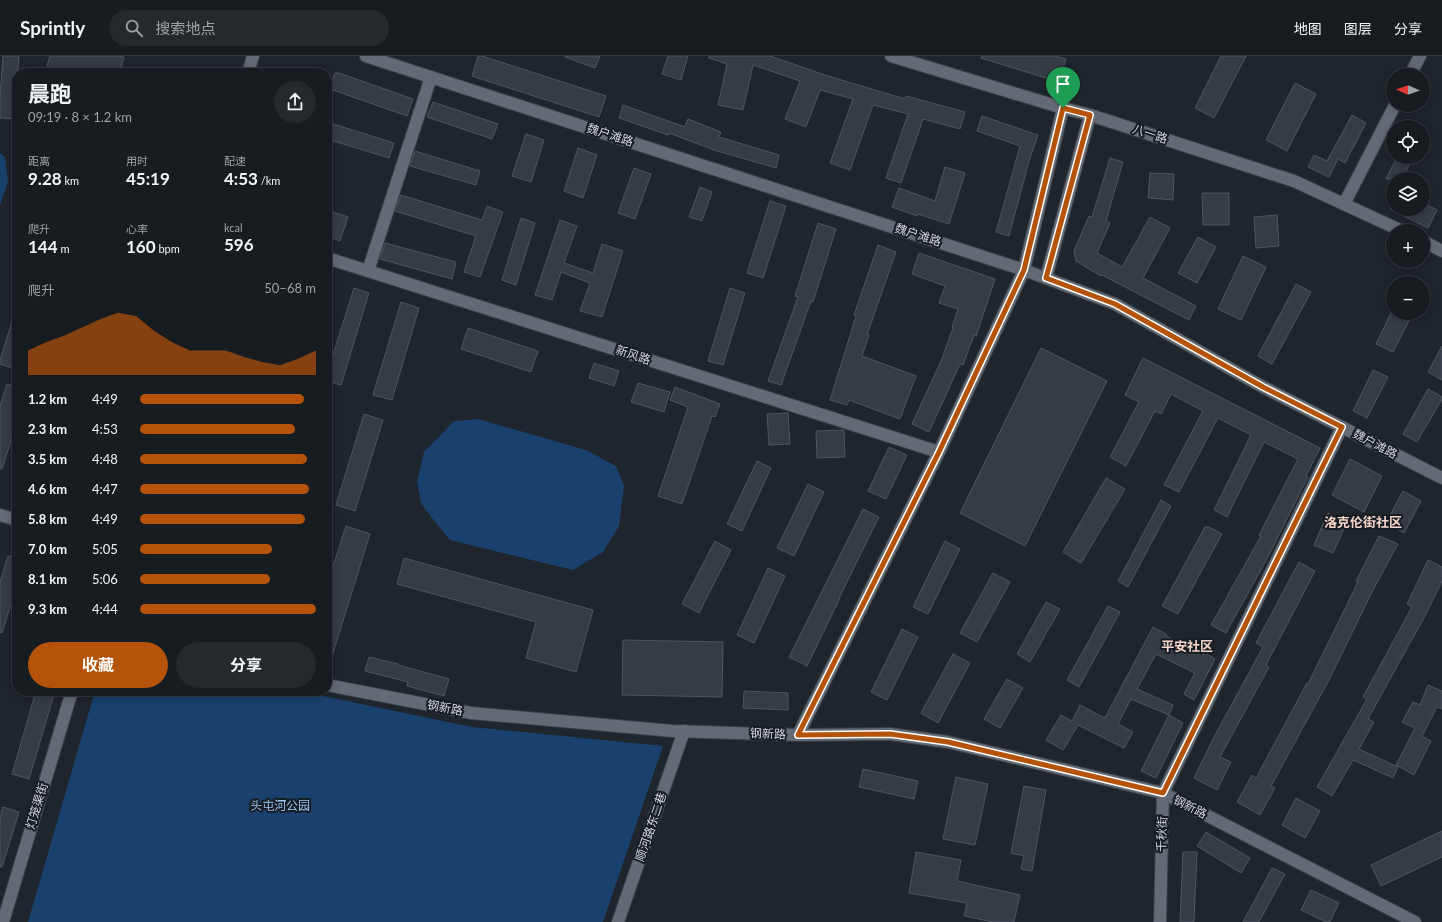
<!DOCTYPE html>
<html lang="zh">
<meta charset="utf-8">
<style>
:root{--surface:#171c21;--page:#24292e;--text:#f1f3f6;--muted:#9ea1a5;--line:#363a3f;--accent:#b45309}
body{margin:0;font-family:Lato,"Noto Sans SC",sans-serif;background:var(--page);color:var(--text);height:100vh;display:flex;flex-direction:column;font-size:15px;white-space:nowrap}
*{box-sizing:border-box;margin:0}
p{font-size:13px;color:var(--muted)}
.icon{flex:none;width:22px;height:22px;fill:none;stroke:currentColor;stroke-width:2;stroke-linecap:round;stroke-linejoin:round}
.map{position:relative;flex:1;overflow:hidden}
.drawer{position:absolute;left:12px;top:12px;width:320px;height:628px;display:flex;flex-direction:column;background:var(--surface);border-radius:16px;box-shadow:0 2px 10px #0003,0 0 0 1px var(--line)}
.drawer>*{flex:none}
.needle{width:26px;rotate:272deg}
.buttons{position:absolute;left:1386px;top:12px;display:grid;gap:8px}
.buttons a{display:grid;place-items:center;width:44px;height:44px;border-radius:50%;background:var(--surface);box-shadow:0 2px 10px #0003,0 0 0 1px var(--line);font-size:20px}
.pin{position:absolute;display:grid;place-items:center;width:34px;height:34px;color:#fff;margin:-41px -17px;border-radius:50% 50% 50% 0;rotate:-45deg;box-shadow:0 0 4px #0007}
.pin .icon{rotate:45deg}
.round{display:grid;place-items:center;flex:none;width:42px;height:42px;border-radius:21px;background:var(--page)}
.headline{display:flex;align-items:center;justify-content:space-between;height:68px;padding:0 16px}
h1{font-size:22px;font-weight:700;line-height:30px}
.metrics{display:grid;grid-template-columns:repeat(3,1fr);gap:6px;height:68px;padding:4px 16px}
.metrics div{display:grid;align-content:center}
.metrics b{font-size:17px;font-weight:700}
.metrics small{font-size:11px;font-weight:400}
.metrics p{font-size:11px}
.chart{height:112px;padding:8px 16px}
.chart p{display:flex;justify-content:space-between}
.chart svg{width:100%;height:72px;margin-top:4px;fill:var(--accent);opacity:.7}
.primary-button{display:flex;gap:8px;margin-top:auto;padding:8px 16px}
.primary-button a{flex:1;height:46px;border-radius:24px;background:var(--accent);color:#fff;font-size:16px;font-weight:700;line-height:46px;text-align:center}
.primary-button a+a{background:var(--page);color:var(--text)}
ul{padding:0 16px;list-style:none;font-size:13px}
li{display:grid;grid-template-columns:64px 48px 1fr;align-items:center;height:30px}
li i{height:10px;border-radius:5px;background:var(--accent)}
header{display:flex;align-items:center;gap:24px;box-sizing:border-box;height:56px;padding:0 20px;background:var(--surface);border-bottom:1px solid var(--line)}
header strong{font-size:19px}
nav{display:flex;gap:22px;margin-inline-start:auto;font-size:14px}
.search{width:280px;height:36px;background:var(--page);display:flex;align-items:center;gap:10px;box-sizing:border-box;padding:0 14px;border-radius:22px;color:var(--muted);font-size:15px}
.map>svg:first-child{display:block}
.green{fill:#1a416d}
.building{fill:#363c44;stroke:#4f555e}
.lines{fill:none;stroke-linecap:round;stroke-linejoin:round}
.minor-casing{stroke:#3a3f45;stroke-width:14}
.minor{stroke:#636a73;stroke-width:12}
.route-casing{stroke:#fff;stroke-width:8}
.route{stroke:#b45309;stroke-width:5}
.labels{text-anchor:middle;stroke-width:4;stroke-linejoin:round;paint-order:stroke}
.street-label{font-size:12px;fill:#d5d9de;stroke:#161c23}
.park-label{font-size:12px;fill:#9cc2f0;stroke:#161c23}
.neighbourhood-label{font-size:13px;font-weight:bold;fill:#f4d4c7;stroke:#161c23}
</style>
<header>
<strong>Sprintly</strong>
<div class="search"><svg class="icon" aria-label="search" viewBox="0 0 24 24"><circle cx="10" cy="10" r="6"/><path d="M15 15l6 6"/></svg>搜索地点</div>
<nav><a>地图</a><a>图层</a><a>分享</a></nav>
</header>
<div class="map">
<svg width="1442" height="866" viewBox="0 0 1442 866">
<rect width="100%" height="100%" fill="#1f252c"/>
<g class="green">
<polygon points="0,97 5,101 8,126 0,149"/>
<polygon points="478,363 586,394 616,410 624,430 619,470 603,496 573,514 450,484 432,462 421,447 417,426 424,396 454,365"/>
<polygon points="95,635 299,635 472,671 663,690 603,866 28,866"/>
</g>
<g class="building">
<polygon points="3,0 19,0 14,63 0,62 0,40"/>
<polygon points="50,0 119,0 124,1 119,17 45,17"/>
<polygon points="478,0 482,0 606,40 599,61 472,20"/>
<polygon points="566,0 600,0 595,12 565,1"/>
<polygon points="668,0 688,0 681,24 662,18"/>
<polygon points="709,0 770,0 828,20 905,43 906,40 965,56 960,73 923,63 901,127 886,122 908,58 873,49 850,114 830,107 853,43 820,34 806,71 785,63 800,25 753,9 743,54 718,49 727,8 709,2"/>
<polygon points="982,0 1055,0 1066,3 1059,26 981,2"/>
<polygon points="1221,0 1246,0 1214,62 1195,52"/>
<polygon points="335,17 339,17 413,43 407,60 330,33"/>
<polygon points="1295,27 1316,38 1287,95 1266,84"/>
<polygon points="433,46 498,68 492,83 427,61"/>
<polygon points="623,49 685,71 688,63 721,76 719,81 779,99 776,112 714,94 669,77 668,79 619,62"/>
<polygon points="1352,59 1366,67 1345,107 1338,103 1329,121 1308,111 1314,99 1327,105"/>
<polygon points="982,60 1038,79 1029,105 1009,180 996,176 1020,90 977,75"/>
<polygon points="327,66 394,87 389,102 327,83"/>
<polygon points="526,78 544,84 531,126 512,120"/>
<polygon points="578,92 597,99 583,142 564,135"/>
<polygon points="415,95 480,115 476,129 410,110"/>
<polygon points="1397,101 1413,101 1402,123 1386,123"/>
<polygon points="1110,102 1123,106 1106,165 1110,167 1097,197 1122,211 1150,161 1170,172 1143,222 1196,250 1189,264 1102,219 1101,220 1076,205 1074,195 1089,160 1092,161"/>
<polygon points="945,111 965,117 949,168 918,158 917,160 892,151 899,132 935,145"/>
<polygon points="634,112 651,118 635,163 618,157"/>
<polygon points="1150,117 1174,118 1173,144 1148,142"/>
<polygon points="700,131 712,136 702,165 689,161"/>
<polygon points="1202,137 1229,137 1229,169 1203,169"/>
<polygon points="401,139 482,164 487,150 503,156 480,221 464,216 476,180 395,155"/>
<polygon points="770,145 786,150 763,222 747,217"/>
<polygon points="1423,147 1437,154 1428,172 1390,153 1423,153"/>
<polygon points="327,154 348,161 340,185 327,180"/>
<polygon points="1277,159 1279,190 1256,192 1254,161"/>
<polygon points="521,162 535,167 516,229 502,224"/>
<polygon points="560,164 577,170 564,207 593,217 602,188 623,195 602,261 580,255 590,227 561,216 552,244 535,239"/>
<polygon points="818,167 836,173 813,246 811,245 781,329 768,325 798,241 795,240"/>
<polygon points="1198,181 1216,191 1197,227 1178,217"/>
<polygon points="385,187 456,206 452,223 380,203"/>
<polygon points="878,189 896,196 867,279 869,279 862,300 916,320 900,363 849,344 847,349 830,344 856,260 854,259"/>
<polygon points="919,197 995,223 976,280 974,279 963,309 960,308 929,376 912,368 941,305 953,272 952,271 958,253 939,247 945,230 912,218"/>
<polygon points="1243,200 1266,211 1241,264 1218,253"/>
<polygon points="1296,228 1311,236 1272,308 1258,300"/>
<polygon points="354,232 369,237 341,329 327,325 327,318"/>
<polygon points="730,232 745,237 723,309 708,305"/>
<polygon points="401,246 419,252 392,344 373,339"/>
<polygon points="15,256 17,256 17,294 12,312 0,308 0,304"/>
<polygon points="1391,257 1413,257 1393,296 1376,288"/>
<polygon points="468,272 538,295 531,316 461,293"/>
<polygon points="1442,290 1442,324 1428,316"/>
<polygon points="1041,292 1107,325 1025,490 960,457"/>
<polygon points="1143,302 1320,392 1306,420 1308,421 1268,501 1226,577 1211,569 1261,480 1259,479 1298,403 1264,386 1227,461 1214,454 1251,379 1218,362 1179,436 1164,429 1203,355 1171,338 1161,358 1155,355 1126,410 1110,401 1139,346 1125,339"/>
<polygon points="594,307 619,315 614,330 589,322"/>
<polygon points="1373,314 1388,321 1367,362 1353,355"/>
<polygon points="638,327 670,336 664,356 631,346"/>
<polygon points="7,328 17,331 17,366 2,413 0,413 0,350"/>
<polygon points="675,331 720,348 715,361 712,360 682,448 658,440 688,351 670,344"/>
<polygon points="1428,333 1442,341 1442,343 1417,386 1403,378"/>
<polygon points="788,357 790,388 769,389 767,358"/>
<polygon points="364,358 383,364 355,455 336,449"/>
<polygon points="844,374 845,401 817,402 816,375"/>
<polygon points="889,391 907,399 886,443 868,435"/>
<polygon points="1350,403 1382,420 1364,456 1332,439"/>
<polygon points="757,405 771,412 742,475 727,468"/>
<polygon points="1106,422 1125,433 1081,507 1063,496"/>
<polygon points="808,428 824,436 794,500 777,492"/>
<polygon points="1403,435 1421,445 1404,477 1386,467"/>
<polygon points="1161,444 1171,450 1128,531 1118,525"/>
<polygon points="863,453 879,461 839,542 840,542 807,610 789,601"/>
<polygon points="1328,457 1347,466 1333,497 1314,489"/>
<polygon points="346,470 370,478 329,610 327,609 327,529"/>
<polygon points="1205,471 1209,471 1222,478 1178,558 1162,550"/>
<polygon points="1379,480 1398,488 1373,534 1329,624 1271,730 1275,732 1260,759 1237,746 1252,719 1256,722 1307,627 1308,628 1358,526 1356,525"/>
<polygon points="715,485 731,494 699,557 682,548"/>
<polygon points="945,485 960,493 928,558 913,551"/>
<polygon points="8,500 17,502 17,529 2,577 0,576 0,526"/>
<polygon points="404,502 593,554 576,616 526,602 536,566 397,528"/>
<polygon points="1428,504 1442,511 1442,525 1426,558 1368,663 1374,666 1359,693 1398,711 1393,722 1353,704 1332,740 1317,731 1367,643 1363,641 1412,551 1407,548"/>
<polygon points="1299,506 1315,515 1266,609 1269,611 1220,701 1231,706 1217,734 1194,722 1213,683 1263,591 1256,587"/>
<polygon points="768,512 785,520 754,587 737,579"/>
<polygon points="993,517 1010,526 977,586 960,577"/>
<polygon points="1046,546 1060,553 1030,606 1017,598"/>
<polygon points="1108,550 1120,556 1079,631 1067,624"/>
<polygon points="1153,571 1166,578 1166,580 1204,599 1205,597 1215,603 1194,644 1184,638 1195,617 1156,598 1137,633 1173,649 1169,659 1131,643 1118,668 1133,676 1124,692 1078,669 1063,694 1046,684 1061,659 1072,665 1080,649 1105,662"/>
<polygon points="902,573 918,581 887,644 871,636"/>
<polygon points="623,584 723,586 722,641 622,639"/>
<polygon points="953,598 970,607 938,667 921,657"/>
<polygon points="369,601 398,608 398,609 449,623 444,640 407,630 408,626 365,615"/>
<polygon points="1007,623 1023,632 1000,672 984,663"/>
<polygon points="1428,629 1442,635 1442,653 1437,651 1422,680 1431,685 1414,719 1396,709 1415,672 1402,666 1413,646 1420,649"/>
<polygon points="36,635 55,635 29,723 12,718"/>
<polygon points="744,635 788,637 788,654 743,652"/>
<polygon points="1169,659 1183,667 1156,722 1141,715"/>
<polygon points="863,713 918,725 914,743 859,731"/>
<polygon points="956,721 988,728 975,789 943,783"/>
<polygon points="1024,730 1046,734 1032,815 1021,813 1024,800 1011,797"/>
<polygon points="1296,742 1320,755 1305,782 1282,769"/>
<polygon points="3,751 19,756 2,811 0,811 0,762"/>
<polygon points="1442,775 1442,801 1381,830 1371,809"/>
<polygon points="1206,776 1250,802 1241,817 1197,790"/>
<polygon points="916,796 961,804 957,825 1020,839 1014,866 993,866 964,860 967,847 909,837"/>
<polygon points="1183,796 1197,796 1194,866 1180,866"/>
<polygon points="1272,812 1285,818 1259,866 1243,866"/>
<polygon points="1311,834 1339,847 1330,866 1326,866 1301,854"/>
</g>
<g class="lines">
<g class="minor-casing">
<g id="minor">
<polyline points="366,0 1024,214 1115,248 1263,331 1442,422"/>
<polyline points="891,0 1063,52 1090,59 1294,125 1402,175"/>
<polyline points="248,17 253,0"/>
<polyline points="1410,19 1420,0"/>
<polyline points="1344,148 1395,49"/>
<polyline points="1423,185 1442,195"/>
<polyline points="327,202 939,396"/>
<polyline points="368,215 431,21"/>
<polyline points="1046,222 1090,59"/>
<polyline points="0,459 17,464"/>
<polyline points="327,629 471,657 673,675 798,679 890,678 948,686 1163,737 1415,866"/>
<polyline points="798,679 939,396 1024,214 1063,52"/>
<polyline points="3,866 72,635"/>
<polyline points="618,866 684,675"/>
<polyline points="1160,866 1163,737 1342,371"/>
</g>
</g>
<use href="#minor" class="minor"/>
</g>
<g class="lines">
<g class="route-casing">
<polygon id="route" points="1063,52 1090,59 1046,222 1115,248 1263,331 1342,371 1163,737 948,686 890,678 798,679 939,396 1024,214"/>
</g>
<use href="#route" class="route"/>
</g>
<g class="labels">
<g class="street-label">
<text transform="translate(1150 78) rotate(18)" y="4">八一路</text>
<text transform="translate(610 79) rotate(18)" y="4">魏户滩路</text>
<text transform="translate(918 179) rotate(18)" y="4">魏户滩路</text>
<text transform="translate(633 299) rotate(18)" y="4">新风路</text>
<text transform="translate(1375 388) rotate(28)" y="4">魏户滩路</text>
<text transform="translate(445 652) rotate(11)" y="4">钢新路</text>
<text transform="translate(768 678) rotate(2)" y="4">钢新路</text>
<text transform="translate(37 750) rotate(-73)" y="4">灯笼渠街</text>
<text transform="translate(1190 751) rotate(27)" y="4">钢新路</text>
<text transform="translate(651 771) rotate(-71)" y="4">顺河路东二巷</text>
<text transform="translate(1162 778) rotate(-88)" y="4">千秋街</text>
</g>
<g class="park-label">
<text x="280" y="754">头屯河公园</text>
</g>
<g class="neighbourhood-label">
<text x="1363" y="471">洛克伦街社区</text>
<text x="1187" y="595">平安社区</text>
</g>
</g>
</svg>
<div class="buttons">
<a><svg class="needle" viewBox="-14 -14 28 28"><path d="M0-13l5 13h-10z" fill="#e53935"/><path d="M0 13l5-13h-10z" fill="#9ea1a5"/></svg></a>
<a><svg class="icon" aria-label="locate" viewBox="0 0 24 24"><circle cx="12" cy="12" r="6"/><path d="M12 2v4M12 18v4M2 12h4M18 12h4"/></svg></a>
<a><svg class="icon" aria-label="layers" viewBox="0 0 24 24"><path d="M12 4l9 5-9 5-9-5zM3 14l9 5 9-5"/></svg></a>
<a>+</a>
<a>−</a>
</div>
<div class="pin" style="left:1063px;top:52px;background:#1e9e55"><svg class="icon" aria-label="arrive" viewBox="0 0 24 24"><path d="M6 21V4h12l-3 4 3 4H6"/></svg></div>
<section class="drawer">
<div class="headline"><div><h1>晨跑</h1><p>09:19 · 8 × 1.2 km</p></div><a class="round"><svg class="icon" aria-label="share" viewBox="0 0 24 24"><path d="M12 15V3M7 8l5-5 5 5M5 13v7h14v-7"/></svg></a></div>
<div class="metrics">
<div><p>距离</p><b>9.28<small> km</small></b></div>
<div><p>用时</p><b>45:19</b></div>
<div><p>配速</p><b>4:53<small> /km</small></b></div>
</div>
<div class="metrics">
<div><p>爬升</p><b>144<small> m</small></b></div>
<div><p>心率</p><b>160<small> bpm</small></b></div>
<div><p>kcal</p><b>596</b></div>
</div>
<div class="chart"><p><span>爬升</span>50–68 m</p>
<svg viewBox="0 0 160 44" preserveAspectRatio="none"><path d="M0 44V29L10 24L20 20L30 15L40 10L50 6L60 8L70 17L80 24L90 29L100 29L110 29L120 33L130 36L140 38L150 34L160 29V44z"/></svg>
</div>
<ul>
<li><b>1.2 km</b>4:49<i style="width:93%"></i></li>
<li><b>2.3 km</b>4:53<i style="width:88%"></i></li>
<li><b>3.5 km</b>4:48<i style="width:95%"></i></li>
<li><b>4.6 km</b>4:47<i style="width:96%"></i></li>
<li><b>5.8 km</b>4:49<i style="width:94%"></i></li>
<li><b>7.0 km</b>5:05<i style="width:75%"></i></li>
<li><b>8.1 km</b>5:06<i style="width:74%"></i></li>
<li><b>9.3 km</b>4:44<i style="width:100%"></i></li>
</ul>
<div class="primary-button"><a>收藏</a><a>分享</a></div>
</section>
</div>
